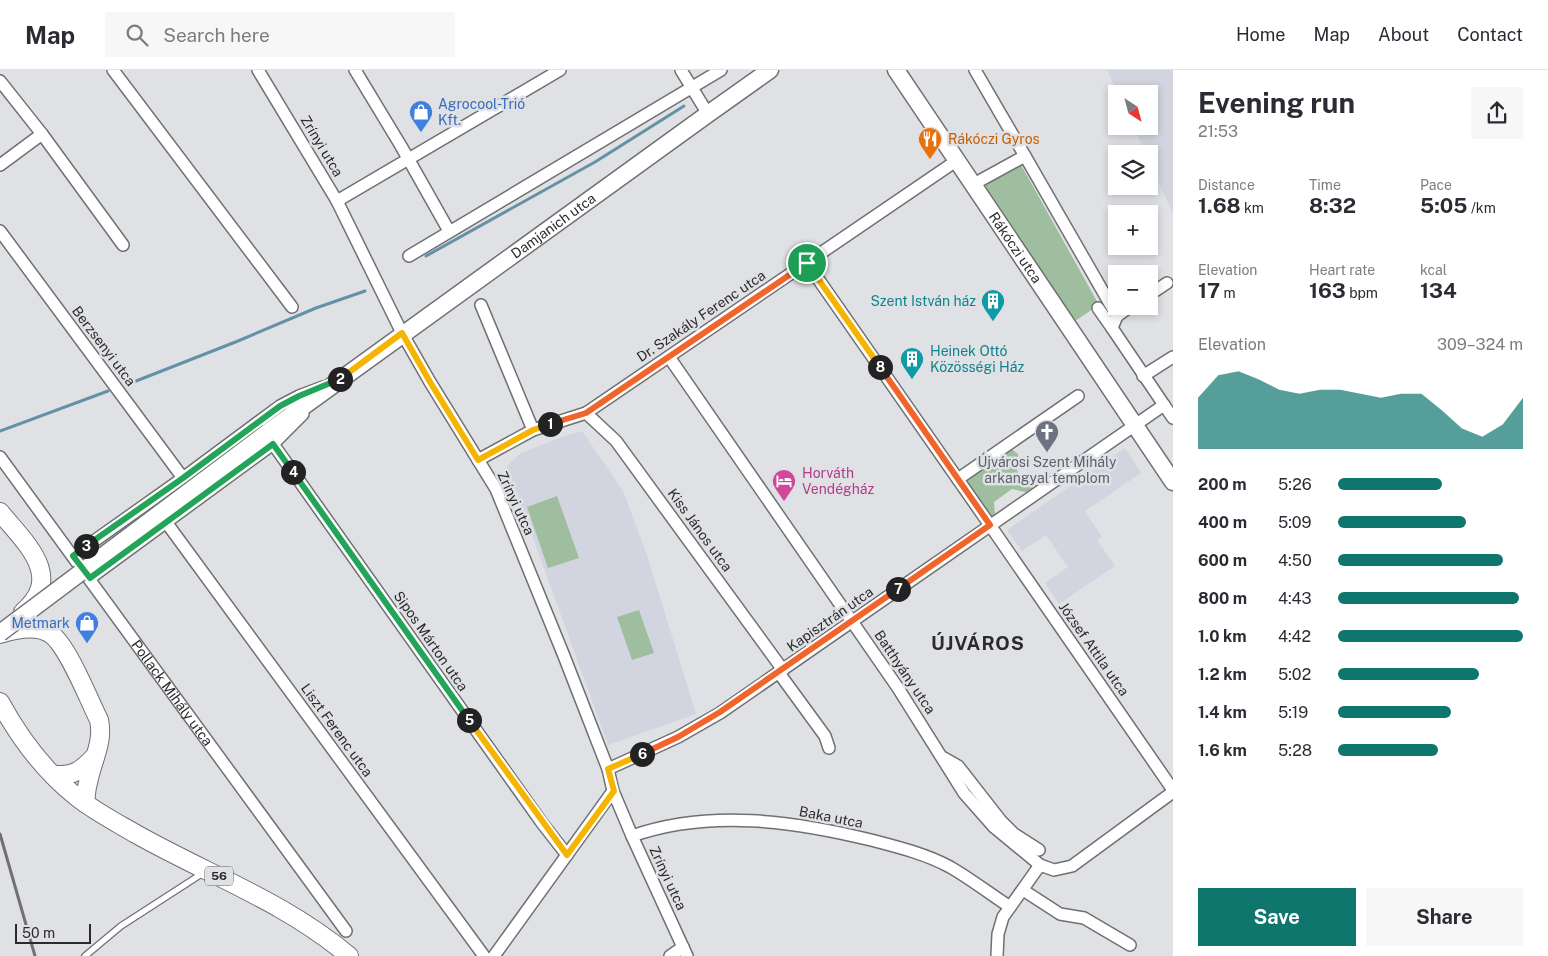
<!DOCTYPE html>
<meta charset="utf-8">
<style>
:root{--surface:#fff;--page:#f7f7f7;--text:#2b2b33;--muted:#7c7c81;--line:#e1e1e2;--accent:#0f766e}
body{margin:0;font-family:"Public Sans",sans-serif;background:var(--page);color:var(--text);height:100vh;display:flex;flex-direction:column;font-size:19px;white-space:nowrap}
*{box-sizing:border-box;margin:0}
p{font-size:16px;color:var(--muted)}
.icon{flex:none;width:28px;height:28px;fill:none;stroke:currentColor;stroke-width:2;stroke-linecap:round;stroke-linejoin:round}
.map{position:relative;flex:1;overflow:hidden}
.side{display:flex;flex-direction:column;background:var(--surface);width:375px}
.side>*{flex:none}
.needle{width:32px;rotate:144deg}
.buttons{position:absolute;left:1108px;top:15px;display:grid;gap:10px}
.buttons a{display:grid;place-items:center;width:50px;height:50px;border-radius:0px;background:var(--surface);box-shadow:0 2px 8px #0003;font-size:25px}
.scale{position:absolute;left:15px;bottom:12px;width:76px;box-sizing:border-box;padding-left:5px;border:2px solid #2b2b2c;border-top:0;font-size:14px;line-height:18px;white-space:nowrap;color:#2b2b2c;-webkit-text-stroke:4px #e0e1e4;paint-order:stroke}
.pin{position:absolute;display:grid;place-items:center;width:42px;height:42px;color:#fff;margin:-21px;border:2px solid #fff;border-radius:50%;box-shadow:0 1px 5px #0007}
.km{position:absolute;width:25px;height:25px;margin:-12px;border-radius:50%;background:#222;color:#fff;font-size:14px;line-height:25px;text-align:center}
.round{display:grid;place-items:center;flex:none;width:52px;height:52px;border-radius:0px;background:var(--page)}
.summary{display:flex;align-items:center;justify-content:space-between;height:85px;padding:0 25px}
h1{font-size:28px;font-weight:700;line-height:38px}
.figures{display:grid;grid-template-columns:repeat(3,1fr);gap:8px;height:85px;padding:5px 25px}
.figures div{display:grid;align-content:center}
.figures b{font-size:21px;font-weight:700}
.figures small{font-size:14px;font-weight:400}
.figures p{font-size:14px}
.chart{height:140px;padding:10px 25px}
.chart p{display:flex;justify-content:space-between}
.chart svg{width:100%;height:90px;margin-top:5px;fill:var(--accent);opacity:.7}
.button{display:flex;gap:10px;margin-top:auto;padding:10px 25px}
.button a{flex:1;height:58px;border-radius:0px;background:var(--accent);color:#fff;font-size:20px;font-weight:700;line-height:58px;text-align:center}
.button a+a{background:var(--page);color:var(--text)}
ul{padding:0 25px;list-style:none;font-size:16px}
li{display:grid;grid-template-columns:80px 60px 1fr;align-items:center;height:38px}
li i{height:12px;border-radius:6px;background:var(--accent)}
header{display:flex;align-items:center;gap:30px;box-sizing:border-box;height:70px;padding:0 25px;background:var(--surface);border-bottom:1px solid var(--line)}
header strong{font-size:24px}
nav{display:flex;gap:28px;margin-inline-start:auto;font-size:18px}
.search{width:350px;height:45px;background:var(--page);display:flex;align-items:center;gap:12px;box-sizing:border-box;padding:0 18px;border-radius:0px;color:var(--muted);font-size:19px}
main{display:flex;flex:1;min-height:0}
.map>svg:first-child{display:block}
.built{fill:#d2d5df}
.green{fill:#9fbd9f}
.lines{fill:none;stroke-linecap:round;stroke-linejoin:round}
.stream{stroke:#6392a7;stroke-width:3}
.lane-casing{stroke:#6f7073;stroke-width:8}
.street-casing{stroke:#6f7073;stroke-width:14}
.secondary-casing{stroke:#6f7073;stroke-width:19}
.primary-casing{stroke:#6f7073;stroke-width:20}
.lane{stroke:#fff;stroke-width:5.5}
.street{stroke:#fff;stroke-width:11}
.secondary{stroke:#fff;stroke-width:16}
.primary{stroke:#fff;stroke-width:18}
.rail{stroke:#717173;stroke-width:3}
.secondary-bridge-casing{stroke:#6f7073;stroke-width:19;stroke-linecap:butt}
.secondary-bridge{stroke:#fff;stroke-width:16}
.split-1-casing{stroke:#fff;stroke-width:10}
.split-2-casing{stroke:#fff;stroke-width:10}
.split-3-casing{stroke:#fff;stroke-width:10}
.split-4-casing{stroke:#fff;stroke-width:10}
.split-5-casing{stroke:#fff;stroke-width:10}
.split-6-casing{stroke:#fff;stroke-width:10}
.split-7-casing{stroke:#fff;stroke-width:10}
.split-8-casing{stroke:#fff;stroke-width:10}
.split-9-casing{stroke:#fff;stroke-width:10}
.split-1{stroke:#f0652b;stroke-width:6}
.split-2{stroke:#f5b400;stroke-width:6}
.split-3{stroke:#22a559;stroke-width:6}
.split-4{stroke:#22a559;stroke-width:6}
.split-5{stroke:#22a559;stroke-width:6}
.split-6{stroke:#f5b400;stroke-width:6}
.split-7{stroke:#f0652b;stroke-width:6}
.split-8{stroke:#f0652b;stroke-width:6}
.split-9{stroke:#f5b400;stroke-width:6}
.labels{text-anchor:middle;stroke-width:5;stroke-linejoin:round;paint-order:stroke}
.shield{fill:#e0e1e4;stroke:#616263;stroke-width:1}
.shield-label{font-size:12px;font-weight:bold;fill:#2b2b2c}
.shop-label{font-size:14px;fill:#366cbe;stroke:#e0e1e4;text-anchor:start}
.food-label{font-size:14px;fill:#c56008;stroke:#e0e1e4;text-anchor:start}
.street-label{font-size:14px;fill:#2b2b2c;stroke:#e0e1e4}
.culture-label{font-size:14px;fill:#0d838f;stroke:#e0e1e4;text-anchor:end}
.worship-label{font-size:14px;fill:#5b616d;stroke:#e0e1e4}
.hotel-label{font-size:14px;fill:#b23c85;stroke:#e0e1e4;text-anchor:start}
.district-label{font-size:19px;font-weight:bold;letter-spacing:1px;fill:#2b2b2c;stroke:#e0e1e4}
</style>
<header>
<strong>Map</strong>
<div class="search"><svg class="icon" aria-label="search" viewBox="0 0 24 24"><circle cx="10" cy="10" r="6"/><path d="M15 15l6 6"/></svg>Search here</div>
<nav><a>Home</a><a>Map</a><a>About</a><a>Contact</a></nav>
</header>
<main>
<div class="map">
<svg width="1173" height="886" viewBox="0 0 1173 886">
<rect width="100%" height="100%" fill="#e0e1e4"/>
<g class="built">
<polygon points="1107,0 1173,0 1173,144 1149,91 1149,84 1146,84 1133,56 1149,56 1149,24 1118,24"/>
<polygon points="582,361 623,421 647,485 696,644 608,675 507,396 521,383 562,367"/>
<polygon points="1125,378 1141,403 1085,441 1102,467 1097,470 1115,496 1059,534 1045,513 1068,497 1046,465 1022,481 1007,460"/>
</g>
<g class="green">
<polygon points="1020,93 1099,235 1075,251 986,119 986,114 988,111"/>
<polygon points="1010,378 1018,384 1017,401 1023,409 1034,409 1037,418 1030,423 1012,419 994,432 995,445 989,449 962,410"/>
<polygon points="557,426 579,488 548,498 527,437"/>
<polygon points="639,540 654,583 632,590 617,547"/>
</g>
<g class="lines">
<g class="stream">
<polyline points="426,186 595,92 684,36"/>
<polyline points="131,313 238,271 316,238 365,221"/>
<polyline points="0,361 108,321"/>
</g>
<g class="lane-casing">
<polyline id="lane" points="85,886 121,856 203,803"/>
</g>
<g class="street-casing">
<g id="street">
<polyline points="113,0 292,237"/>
<polyline points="258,0 337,131 402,263 430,312 496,419 564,586 608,699 613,721 632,766 687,886"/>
<polyline points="355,0 401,76 449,161"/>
<polyline points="681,0 708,44"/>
<polyline points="0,11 42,64 123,175"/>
<polyline points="0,95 42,64"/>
<polyline points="972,115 1025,86 975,0"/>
<polyline points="337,131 560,0"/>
<polyline points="0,161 183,408"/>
<polyline points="409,186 721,0"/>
<polyline points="807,193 994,461 1173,720"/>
<polyline points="1149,225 1167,213"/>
<polyline points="481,235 533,360"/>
<polyline points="1098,238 1112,258"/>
<polyline points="1117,246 1131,236"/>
<polyline points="669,287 898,618 964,723 994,757 1040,795 1054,800 1072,796 1173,722"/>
<polyline points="1143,306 1173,287"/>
<polyline points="1164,335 1173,348"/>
<polyline points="586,343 616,371 783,600"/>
<polyline points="273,374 542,753 567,785"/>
<path id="s1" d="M 0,387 L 346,861"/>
<polyline points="478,390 533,360 586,343 956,91"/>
<polyline points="958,409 1078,326"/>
<polyline points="166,452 484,886"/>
<polyline points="73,486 183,408 280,336 299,326 323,317"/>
<polyline points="90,508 273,374 303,344"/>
<polyline points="779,603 825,666 829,678"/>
<polyline points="944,688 958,696 1001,751 1014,764 1039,780"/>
<polyline points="608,699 678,667 720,643 1164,335 1112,258 1117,246 1025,86"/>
<path d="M 632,766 C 709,739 794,751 871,770 C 898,777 926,784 950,797 C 971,809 990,824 1010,837"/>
<polyline points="1023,820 1060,844 1084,848 1130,875"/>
<polyline points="494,886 613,721"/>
<polyline points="670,886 683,877"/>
<polyline points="997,886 998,864 1003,847 1040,795"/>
</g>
</g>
<g class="secondary-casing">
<g id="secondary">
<path id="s2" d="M 896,0 L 1173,412"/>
<path id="s3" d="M 268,362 L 708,44 L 770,0"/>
</g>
</g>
<g class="primary-casing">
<g id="primary">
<path d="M 0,442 C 25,473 65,506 23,542"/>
<path d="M 0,564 C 16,559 38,554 52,565 C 68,577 89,630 99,650 C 104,672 92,691 88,713 C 86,719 86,726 85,733"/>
<path d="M 0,632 C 20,669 45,702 78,728 C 96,742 117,753 136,764 C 209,805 285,832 349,886"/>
<path d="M 53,705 C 74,706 81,701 95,686"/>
</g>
</g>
<use href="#lane" class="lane"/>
<use href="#street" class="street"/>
<use href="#secondary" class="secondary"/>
<use href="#primary" class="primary"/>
<polyline class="rail" points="0,764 35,886"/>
<g class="secondary-bridge-casing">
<polyline id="secondary-bridge" points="0,563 268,362"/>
</g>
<use href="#secondary-bridge" class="secondary-bridge"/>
</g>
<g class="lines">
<g class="split-1-casing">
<polyline id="split-1" points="550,354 586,343 807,193"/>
</g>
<g class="split-2-casing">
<polyline id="split-2" points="340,309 402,263 430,312 478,390 533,360 550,354"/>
</g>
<g class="split-3-casing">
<polyline id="split-3" points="86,476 183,408 280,336 299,326 340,309"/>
</g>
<g class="split-4-casing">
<polyline id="split-4" points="86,476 73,486 90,508 273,374 293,402"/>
</g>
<g class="split-5-casing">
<polyline id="split-5" points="293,402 469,650"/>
</g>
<g class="split-6-casing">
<polyline id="split-6" points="469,650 567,785 614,721 608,699 642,684"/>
</g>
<g class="split-7-casing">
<polyline id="split-7" points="642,684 678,667 720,642 898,519"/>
</g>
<g class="split-8-casing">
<polyline id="split-8" points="880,297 990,455 898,519"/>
</g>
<g class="split-9-casing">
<polyline id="split-9" points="807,193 880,297"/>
</g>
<use href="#split-1" class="split-1"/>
<use href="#split-2" class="split-2"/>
<use href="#split-3" class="split-3"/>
<use href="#split-4" class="split-4"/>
<use href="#split-5" class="split-5"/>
<use href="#split-6" class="split-6"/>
<use href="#split-7" class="split-7"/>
<use href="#split-8" class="split-8"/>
<use href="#split-9" class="split-9"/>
</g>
<defs>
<g id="shop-pin" transform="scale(1.25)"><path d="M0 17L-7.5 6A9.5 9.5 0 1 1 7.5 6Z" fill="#3f7fe0" stroke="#e0e1e4"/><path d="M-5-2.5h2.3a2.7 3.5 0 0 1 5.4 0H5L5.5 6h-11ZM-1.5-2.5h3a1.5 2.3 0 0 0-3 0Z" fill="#fff"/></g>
<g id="restaurant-pin" transform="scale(1.25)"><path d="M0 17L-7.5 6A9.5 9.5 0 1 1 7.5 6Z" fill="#e8710a" stroke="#e0e1e4"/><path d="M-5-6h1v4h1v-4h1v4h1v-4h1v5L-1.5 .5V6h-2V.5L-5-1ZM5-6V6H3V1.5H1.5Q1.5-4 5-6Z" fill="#fff"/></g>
<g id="building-pin" transform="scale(1.25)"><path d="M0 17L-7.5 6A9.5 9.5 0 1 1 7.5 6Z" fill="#0f9aa8" stroke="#e0e1e4"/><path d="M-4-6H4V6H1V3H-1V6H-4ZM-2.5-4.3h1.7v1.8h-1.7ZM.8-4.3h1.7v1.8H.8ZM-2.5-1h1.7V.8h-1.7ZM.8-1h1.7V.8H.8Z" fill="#fff"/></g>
<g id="church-pin" transform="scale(1.25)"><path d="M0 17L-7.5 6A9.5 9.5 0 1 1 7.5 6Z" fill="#6b7280" stroke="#e0e1e4"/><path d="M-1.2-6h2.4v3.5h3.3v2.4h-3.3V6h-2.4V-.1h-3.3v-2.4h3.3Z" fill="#fff"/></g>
<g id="hotel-pin" transform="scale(1.25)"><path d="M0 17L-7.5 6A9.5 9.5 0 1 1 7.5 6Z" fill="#d1479c" stroke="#e0e1e4"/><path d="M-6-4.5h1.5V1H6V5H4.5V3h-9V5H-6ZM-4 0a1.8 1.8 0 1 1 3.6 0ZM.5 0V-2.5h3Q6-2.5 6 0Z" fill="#fff"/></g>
</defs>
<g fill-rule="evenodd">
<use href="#shop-pin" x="421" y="42"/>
<use href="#restaurant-pin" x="930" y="69"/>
<use href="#building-pin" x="993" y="231"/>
<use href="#building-pin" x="912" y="289"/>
<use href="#church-pin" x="1047" y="362"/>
<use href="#hotel-pin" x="784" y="411"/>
<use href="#shop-pin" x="87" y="553"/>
</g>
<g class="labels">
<rect class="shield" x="205" y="796.5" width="28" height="19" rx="4"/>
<g class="shield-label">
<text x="219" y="810">56</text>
</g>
<g class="shop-label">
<text x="438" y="39">Agrocool-Trió<tspan x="438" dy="16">Kft.</tspan></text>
<text x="70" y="558" text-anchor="end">Metmark</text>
</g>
<g class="food-label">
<text x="948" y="74">Rákóczi Gyros</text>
</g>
<g class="street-label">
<text transform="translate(322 76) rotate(59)" y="5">Zrínyi utca</text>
<text dy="5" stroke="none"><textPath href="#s3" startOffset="352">Damjanich utca</textPath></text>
<text dy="5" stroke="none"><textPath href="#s2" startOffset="214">Rákóczi utca</textPath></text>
<text transform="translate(701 246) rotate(-34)" y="5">Dr. Szakály Ferenc utca</text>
<text transform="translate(104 276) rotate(53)" y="5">Berzsenyi utca</text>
<text transform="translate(516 433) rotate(65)" y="5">Zrínyi utca</text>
<text transform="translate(700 460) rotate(54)" y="5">Kiss János utca</text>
<text transform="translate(830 549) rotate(-35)" y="5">Kapisztrán utca</text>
<text transform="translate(431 571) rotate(55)" y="5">Sipos Márton utca</text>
<text transform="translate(1094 579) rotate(55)" y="5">József Attila utca</text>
<text transform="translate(905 602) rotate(56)" y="5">Batthyány utca</text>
<text dy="5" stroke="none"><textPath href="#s1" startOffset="292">Pollack Mihály utca</textPath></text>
<text transform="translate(337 660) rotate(54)" y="5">Liszt Ferenc utca</text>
<text transform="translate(831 747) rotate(11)" y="5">Baka utca</text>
<text transform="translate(668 808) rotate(65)" y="5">Zrínyi utca</text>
</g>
<g class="culture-label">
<text x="976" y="236">Szent István ház</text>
<text x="930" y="286" text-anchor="start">Heinek Ottó<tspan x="930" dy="16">Közösségi Ház</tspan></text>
</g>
<g class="worship-label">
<text x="1047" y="397">Újvárosi Szent Mihály<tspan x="1047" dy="16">arkangyal templom</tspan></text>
</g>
<g class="hotel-label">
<text x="802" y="408">Horváth<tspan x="802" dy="16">Vendégház</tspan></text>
</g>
<g class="district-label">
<text x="978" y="580">ÚJVÁROS</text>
</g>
</g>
</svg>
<div class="buttons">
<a><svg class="needle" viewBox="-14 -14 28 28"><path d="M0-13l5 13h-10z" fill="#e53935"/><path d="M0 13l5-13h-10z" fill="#7c7c81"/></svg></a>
<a><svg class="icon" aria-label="layers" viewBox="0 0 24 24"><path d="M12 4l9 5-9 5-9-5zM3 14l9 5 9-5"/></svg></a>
<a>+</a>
<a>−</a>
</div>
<div class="scale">50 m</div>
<div class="pin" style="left:807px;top:193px;background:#1e9e55"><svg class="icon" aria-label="arrive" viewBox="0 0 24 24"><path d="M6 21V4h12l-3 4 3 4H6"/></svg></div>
<b class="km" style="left:550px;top:354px">1</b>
<b class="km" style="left:340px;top:309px">2</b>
<b class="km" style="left:86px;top:476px">3</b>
<b class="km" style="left:293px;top:402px">4</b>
<b class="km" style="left:469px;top:650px">5</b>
<b class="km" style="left:642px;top:684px">6</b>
<b class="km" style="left:898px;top:519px">7</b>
<b class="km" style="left:880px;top:297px">8</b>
</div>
<section class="side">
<div class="summary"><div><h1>Evening run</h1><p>21:53</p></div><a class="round"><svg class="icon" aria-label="share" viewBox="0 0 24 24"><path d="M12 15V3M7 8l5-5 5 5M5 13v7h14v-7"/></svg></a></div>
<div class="figures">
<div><p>Distance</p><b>1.68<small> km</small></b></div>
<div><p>Time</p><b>8:32</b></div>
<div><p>Pace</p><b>5:05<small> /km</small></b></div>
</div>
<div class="figures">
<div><p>Elevation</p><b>17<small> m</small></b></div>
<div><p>Heart rate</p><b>163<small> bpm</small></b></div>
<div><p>kcal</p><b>134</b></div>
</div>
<div class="chart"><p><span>Elevation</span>309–324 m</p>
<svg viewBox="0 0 160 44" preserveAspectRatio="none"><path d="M0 44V19L10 8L20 6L30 10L40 15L50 17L60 15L70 15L80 17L90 19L100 17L110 17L120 25L130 34L140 38L150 32L160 19V44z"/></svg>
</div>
<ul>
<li><b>200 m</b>5:26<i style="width:56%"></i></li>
<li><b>400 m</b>5:09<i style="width:69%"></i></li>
<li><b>600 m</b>4:50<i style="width:89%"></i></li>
<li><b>800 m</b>4:43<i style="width:98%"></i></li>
<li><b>1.0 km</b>4:42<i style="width:100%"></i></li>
<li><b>1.2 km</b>5:02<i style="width:76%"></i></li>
<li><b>1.4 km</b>5:19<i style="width:61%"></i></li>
<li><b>1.6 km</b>5:28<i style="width:54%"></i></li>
</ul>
<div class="button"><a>Save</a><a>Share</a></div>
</section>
</main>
